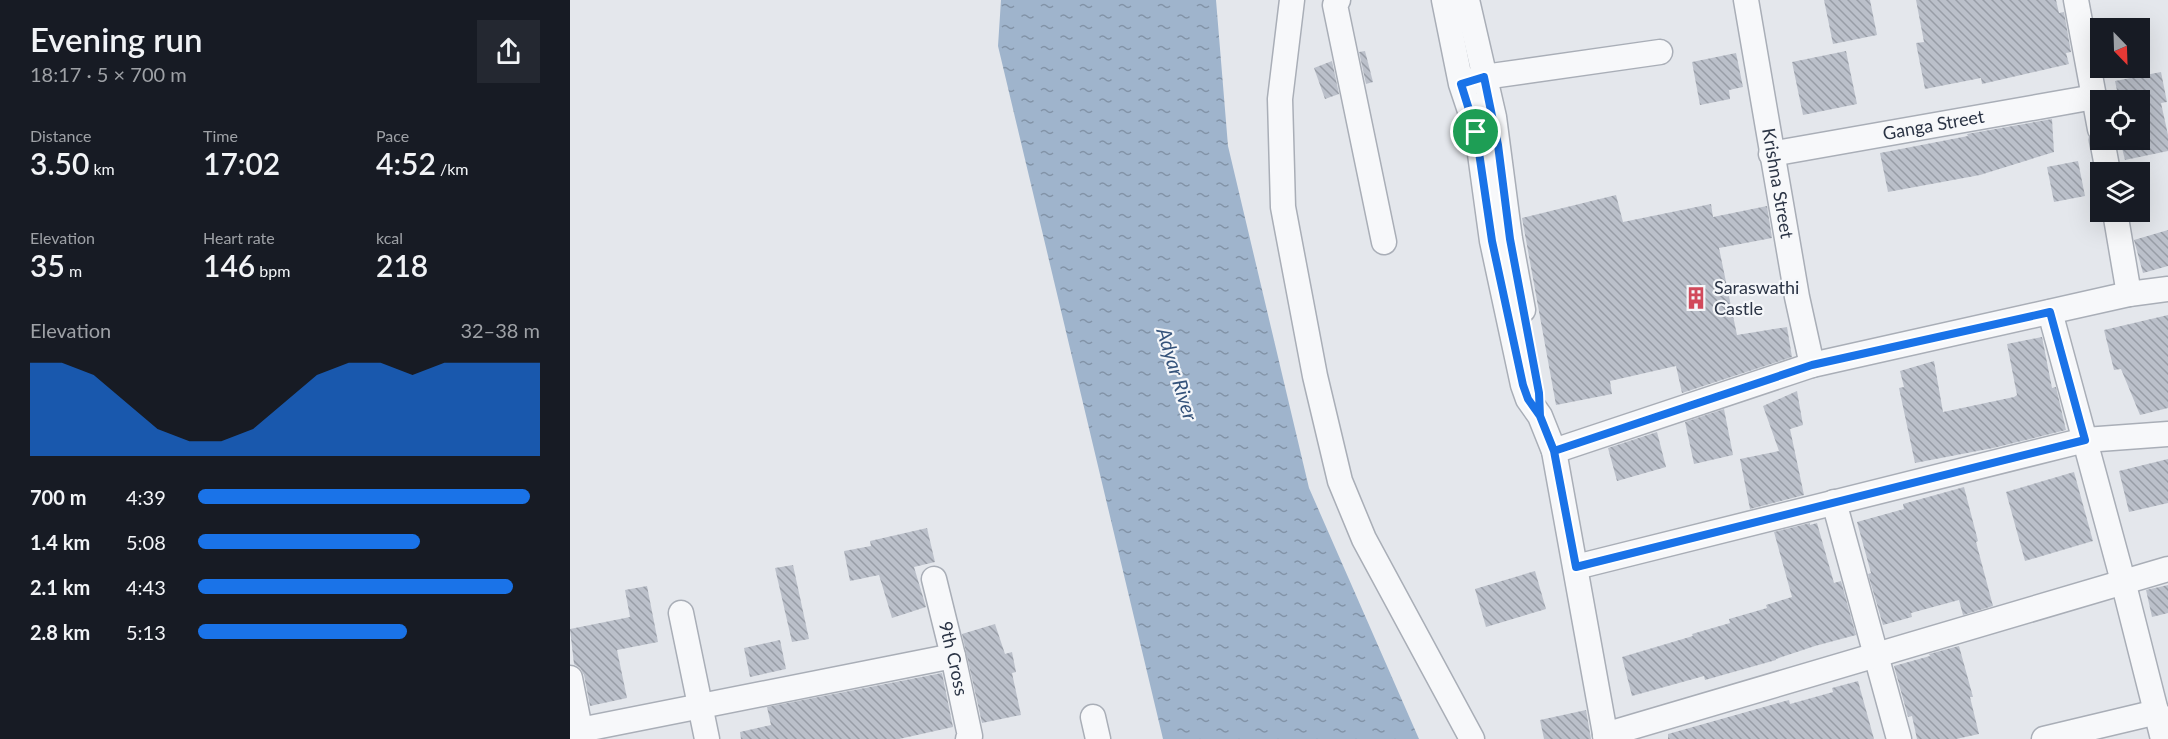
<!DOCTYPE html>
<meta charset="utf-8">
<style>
:root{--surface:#171b24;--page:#242831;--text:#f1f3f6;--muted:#9ea1a6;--accent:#1a73e8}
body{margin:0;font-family:Lato,sans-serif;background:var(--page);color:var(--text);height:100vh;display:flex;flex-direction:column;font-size:22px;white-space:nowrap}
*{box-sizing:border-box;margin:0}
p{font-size:20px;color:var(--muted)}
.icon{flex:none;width:33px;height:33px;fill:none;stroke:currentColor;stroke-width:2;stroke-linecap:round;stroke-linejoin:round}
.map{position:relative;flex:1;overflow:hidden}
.details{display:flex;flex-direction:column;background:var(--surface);width:570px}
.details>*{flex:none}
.needle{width:39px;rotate:157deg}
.tools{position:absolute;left:1520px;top:18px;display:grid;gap:12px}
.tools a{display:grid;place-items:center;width:60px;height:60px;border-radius:0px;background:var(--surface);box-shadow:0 6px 24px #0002;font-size:30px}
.pin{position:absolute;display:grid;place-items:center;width:51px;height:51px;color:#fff;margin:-26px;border:3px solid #fff;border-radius:50%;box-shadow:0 2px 6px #0007}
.round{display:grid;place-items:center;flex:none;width:63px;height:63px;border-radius:0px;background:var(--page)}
.headline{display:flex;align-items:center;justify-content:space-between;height:102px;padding:0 30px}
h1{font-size:33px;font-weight:600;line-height:45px}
.figures{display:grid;grid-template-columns:repeat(3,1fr);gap:9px;height:102px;padding:6px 30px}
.figures div{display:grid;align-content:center}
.figures b{font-size:30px;font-weight:600}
.figures small{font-size:16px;font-weight:400}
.figures p{font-size:16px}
.chart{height:168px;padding:12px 30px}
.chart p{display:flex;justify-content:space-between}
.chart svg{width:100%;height:108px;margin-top:6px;fill:var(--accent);opacity:.7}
ul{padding:0 30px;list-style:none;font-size:20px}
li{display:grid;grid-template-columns:96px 72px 1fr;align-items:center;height:45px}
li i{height:15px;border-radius:8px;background:var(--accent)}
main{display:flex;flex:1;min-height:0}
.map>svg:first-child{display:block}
.water{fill:url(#water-ripples)}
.building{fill:url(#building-back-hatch)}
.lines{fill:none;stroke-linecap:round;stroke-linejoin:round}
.minor-casing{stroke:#a9aeb7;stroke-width:27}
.minor{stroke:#f7f8fa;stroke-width:24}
.route-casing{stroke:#fff;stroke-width:12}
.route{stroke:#1a73e8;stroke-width:8}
.labels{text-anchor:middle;stroke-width:4.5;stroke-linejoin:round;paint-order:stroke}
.street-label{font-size:18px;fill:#2b3445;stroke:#f4f6f9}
.poi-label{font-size:18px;fill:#2b3445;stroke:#f4f6f9;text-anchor:start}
.water-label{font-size:20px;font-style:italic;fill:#34527a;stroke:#f4f6f9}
</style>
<main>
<section class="details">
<div class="headline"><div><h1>Evening run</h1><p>18:17 · 5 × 700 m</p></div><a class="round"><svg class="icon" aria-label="share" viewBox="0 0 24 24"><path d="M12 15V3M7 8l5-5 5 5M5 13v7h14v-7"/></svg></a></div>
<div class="figures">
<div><p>Distance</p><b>3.50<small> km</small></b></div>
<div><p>Time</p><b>17:02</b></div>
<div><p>Pace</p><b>4:52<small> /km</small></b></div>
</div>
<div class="figures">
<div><p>Elevation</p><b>35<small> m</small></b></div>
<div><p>Heart rate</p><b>146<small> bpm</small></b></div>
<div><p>kcal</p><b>218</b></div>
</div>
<div class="chart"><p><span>Elevation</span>32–38 m</p>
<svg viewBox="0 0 160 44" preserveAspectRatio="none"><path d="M0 44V6L10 6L20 11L30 22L40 33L50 38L60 38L70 33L80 22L90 11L100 6L110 6L120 11L130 6L140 6L150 6L160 6V44z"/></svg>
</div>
<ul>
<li><b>700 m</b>4:39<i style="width:97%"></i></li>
<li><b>1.4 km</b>5:08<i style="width:65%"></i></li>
<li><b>2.1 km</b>4:43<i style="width:92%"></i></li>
<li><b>2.8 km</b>5:13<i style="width:61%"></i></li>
</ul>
</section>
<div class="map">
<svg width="1598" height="739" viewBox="0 0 1598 739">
<defs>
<pattern id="water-ripples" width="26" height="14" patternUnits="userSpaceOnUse" patternTransform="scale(1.5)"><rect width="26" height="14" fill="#9fb4cc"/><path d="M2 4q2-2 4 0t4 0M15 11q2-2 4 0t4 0" fill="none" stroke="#8293a7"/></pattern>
<pattern id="building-back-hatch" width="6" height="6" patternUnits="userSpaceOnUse" patternTransform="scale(1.5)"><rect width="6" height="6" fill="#bbc0ca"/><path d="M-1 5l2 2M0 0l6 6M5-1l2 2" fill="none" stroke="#989da6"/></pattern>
</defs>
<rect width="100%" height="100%" fill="#e4e7ec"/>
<polygon class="water" points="431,0 646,0 658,146 739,488 849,739 593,739 428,46"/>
<g class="building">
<polygon points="1254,0 1300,0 1307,35 1263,44"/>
<polygon points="1346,0 1486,0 1489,13 1494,12 1501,52 1496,53 1499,64 1412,84 1411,78 1355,89 1346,43 1354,42"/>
<polygon points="795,51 803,82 796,84 789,52"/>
<polygon points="1276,51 1287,104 1233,115 1222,62"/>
<polygon points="1166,53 1173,87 1159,90 1160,99 1130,105 1122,62"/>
<polygon points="762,61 769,94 755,99 744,68"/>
<polygon points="1591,72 1597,102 1591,103 1598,135 1598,151 1555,160 1550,140 1569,140 1569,100 1549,100 1545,81"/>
<polygon points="1482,119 1484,152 1410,175 1318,192 1310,153 1398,136 1397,134"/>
<polygon points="1508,161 1515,196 1484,202 1477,167"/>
<polygon points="1046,195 1053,222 1141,204 1143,217 1197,206 1202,238 1149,248 1167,335 1217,327 1222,357 1112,393 1106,366 1040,381 1042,394 986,405 952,218"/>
<polygon points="1598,230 1598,266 1573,273 1564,240"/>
<polygon points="1598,315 1598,408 1570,415 1551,369 1544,370 1534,330"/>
<polygon points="1472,337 1482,388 1486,387 1496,430 1423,448 1345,463 1329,388 1334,387 1330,371 1364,361 1373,412 1444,397 1447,395 1437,344"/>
<polygon points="1227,391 1233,425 1220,429 1234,495 1180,509 1170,459 1209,451 1193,406"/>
<polygon points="1154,409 1163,455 1124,464 1115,422"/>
<polygon points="1087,432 1096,467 1047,481 1038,448"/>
<polygon points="1598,459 1598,503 1559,512 1549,471"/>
<polygon points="1504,472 1523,541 1455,561 1436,492"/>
<polygon points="1394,487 1408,541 1406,542 1423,606 1393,615 1389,600 1341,613 1342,617 1313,625 1298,574 1301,573 1287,522 1334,509 1333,504"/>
<polygon points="1240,523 1240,525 1247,523 1264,583 1271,581 1286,635 1245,646 1206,659 1206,660 1135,680 1134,676 1062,696 1052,657 1123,636 1122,634 1160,623 1159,619 1197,608 1196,605 1222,597 1204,532"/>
<polygon points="357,528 365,562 344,567 356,607 322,618 309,575 280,581 274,551 301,546 300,541"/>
<polygon points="223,565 239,639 222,642 205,568"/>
<polygon points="965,571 976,609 916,627 905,589"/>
<polygon points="1598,585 1598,613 1582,617 1576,590"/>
<polygon points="77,586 88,642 47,650 57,698 20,706 14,675 10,668 4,664 0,629 60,617 55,590"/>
<polygon points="425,624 435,654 442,652 446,672 442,673 451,715 412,723 392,634"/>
<polygon points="210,640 216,669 180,677 174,648"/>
<polygon points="1389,646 1403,697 1400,697 1409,734 1386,739 1347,739 1342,716 1338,717 1324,666 1360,656 1359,654"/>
<polygon points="372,673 383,727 329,739 171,739 170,732 201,725 197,707"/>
<polygon points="1288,681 1304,739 1098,739 1098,734 1219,700 1220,704 1263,692 1262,688"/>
<polygon points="1016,710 1021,739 974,739 970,720"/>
</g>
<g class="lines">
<g class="minor-casing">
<g id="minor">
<polyline points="722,0 710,99 713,207 745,376 770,481 794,539 902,739"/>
<polyline points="768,0 765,5 814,242"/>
<polyline points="874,0 891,84 907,132 922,241 953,385 958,399 970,416 984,451 1036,739"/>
<polyline points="897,0 924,117 940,239 953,310"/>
<path id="s1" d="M 1176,0 L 1227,297 L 1242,365"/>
<polyline points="1506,0 1530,129"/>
<polyline points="900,81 914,77 1090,52"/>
<polyline points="1532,140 1538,172"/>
<path id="s2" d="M 1201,154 L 1524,97"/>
<polyline points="1545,212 1559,294"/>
<polyline points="1480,312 1553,581 1593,739"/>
<polyline points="984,451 1242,365 1559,294 1598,289"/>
<polyline points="1264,502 1329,739"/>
<polyline points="1006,567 1515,440 1598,434"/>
<path id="s3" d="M 364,579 L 383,656 L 400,736 L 398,739"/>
<polyline points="111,613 137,739"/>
<polyline points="0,678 12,739"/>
<polyline points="523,717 528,739"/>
<polyline points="0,732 383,656"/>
<polyline points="1035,735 1598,569"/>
<polyline points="1474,739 1587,712"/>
</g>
</g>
<use href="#minor" class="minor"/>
</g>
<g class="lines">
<g class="route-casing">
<polyline id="route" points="906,132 922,241 953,385 958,399 970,416 984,451 1006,567 1515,440 1480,312 1242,365 984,451 970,416 969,393 963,361 940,239 928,145 914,77 891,84 906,132"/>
</g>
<use href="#route" class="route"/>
</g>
<defs>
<g id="building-bare" transform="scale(1.8)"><path d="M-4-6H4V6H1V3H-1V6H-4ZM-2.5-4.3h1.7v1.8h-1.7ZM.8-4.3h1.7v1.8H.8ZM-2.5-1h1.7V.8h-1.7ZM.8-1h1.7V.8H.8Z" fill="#d1495b" stroke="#f4f6f9" stroke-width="2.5" paint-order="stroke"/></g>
</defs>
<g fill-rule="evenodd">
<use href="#building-bare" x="1126" y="298"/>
</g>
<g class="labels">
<g class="street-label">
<text dy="6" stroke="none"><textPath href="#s2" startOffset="165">Ganga Street</textPath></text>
<text dy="6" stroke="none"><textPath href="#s1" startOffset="186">Krishna Street</textPath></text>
<text dy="6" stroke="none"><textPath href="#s3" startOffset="82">9th Cross</textPath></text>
</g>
<g class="poi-label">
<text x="1144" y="294">Saraswathi<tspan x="1144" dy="21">Castle</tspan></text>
</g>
<g class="water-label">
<text transform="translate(607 374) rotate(73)" y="7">Adyar River</text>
</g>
</g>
</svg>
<div class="tools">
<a><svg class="needle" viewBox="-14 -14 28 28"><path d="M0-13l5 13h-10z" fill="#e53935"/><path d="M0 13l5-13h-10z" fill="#9ea1a6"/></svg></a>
<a><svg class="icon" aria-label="locate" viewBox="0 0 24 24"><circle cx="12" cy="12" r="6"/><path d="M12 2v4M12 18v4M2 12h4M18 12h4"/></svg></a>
<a><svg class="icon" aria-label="layers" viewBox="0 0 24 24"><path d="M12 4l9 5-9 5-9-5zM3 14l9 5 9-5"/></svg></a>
</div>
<div class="pin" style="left:906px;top:132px;background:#1e9e55"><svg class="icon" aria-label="arrive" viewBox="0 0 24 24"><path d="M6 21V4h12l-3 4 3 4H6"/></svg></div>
</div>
</main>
